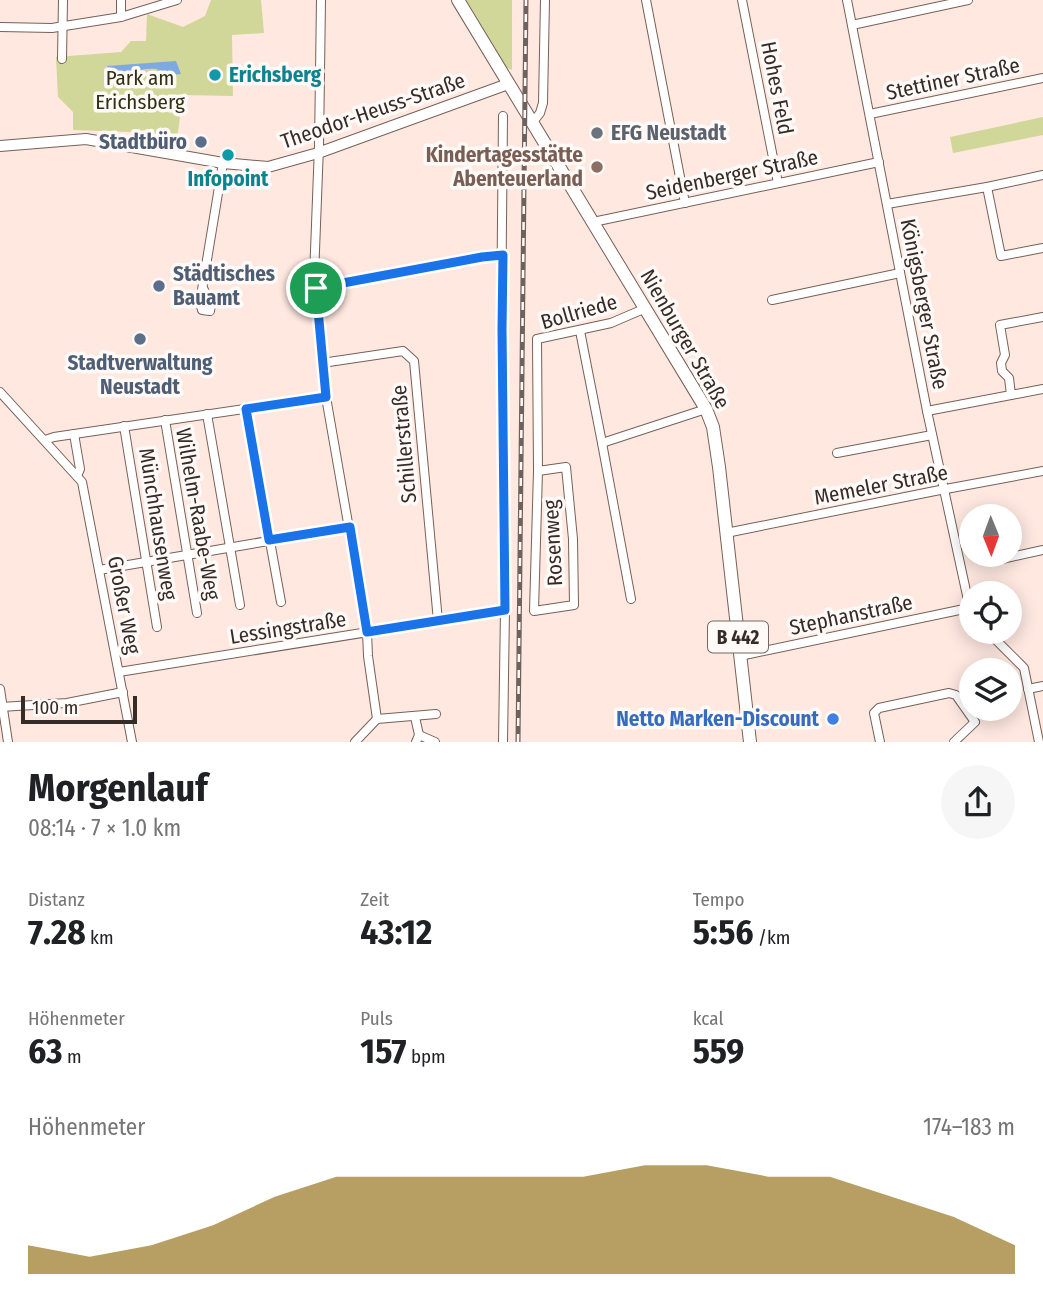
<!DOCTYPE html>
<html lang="de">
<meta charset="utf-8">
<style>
:root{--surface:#fff;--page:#f6f6f6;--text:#202124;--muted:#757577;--accent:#9a7722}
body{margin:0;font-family:"Fira Sans Condensed",sans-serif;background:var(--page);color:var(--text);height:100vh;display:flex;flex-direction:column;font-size:26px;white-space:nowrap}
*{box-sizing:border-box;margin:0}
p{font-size:23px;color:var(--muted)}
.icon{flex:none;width:38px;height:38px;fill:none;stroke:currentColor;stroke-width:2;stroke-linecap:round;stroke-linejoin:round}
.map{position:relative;height:742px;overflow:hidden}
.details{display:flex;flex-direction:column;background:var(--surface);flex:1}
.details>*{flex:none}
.needle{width:46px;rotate:179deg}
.controls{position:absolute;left:959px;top:504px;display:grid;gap:14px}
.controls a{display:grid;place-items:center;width:63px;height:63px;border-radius:50%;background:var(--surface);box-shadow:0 4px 18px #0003;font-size:35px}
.scale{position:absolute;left:21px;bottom:18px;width:116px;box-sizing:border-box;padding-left:7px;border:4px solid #352b27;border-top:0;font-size:19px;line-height:24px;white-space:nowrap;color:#352b27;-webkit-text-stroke:5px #fff9f7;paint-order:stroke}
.pin{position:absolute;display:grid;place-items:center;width:60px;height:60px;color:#fff;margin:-30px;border:4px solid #fff;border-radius:50%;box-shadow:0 2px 7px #0007}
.round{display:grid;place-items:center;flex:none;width:74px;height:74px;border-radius:37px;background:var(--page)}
.head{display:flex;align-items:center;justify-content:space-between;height:119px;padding:0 28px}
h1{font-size:38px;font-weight:700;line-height:52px}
.stats{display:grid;grid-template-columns:repeat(3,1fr);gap:10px;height:119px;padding:7px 28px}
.stats div{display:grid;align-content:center}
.stats b{font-size:35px;font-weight:700}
.stats small{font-size:19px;font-weight:400}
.stats p{font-size:19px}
.chart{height:196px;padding:14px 28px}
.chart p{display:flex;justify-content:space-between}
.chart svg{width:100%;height:126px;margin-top:7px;fill:var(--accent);opacity:.7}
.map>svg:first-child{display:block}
.green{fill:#d1d799}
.water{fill:#7eaae1}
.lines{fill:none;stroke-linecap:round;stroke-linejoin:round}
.minor-casing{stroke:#776057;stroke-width:10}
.tertiary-casing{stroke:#776057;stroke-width:12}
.primary-casing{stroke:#776057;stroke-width:14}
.minor{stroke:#fff;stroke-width:8}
.tertiary{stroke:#fff;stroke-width:10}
.primary{stroke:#fff;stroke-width:12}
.rail-casing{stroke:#6f625d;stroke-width:5}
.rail{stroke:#fff9f7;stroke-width:2.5;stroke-dasharray:8;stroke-linecap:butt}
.route-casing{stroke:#fff;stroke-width:14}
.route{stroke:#1a73e8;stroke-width:9}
.culture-dot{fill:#0f9aa8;stroke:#fff9f7;stroke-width:2.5}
.worship-dot{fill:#6b7280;stroke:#fff9f7;stroke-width:2.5}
.service-dot{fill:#5c6f8a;stroke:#fff9f7;stroke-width:2.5}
.education-dot{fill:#8d6e63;stroke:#fff9f7;stroke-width:2.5}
.shop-dot{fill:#3f7fe0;stroke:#fff9f7;stroke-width:2.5}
.labels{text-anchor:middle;stroke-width:7;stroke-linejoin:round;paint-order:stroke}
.shield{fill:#fff9f7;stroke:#726965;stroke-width:2}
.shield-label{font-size:19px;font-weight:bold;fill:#352b27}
.culture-label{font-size:21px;font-weight:bold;fill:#0d838f;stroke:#fff9f7;text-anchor:start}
.park-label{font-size:21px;fill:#2f3212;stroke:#fff9f7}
.street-label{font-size:21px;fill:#352b27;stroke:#fff9f7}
.worship-label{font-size:21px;font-weight:bold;fill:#5b616d;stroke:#fff9f7;text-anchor:start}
.service-label{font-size:21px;font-weight:bold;fill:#4e5e75;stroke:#fff9f7;text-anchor:end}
.education-label{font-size:21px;font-weight:bold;fill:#785e54;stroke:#fff9f7;text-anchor:end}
.shop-label{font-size:21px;font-weight:bold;fill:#366cbe;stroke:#fff9f7;text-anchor:end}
</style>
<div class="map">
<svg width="1043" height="742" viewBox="0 0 1043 742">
<rect width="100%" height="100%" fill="#fee8e0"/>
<g class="green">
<polygon points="211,0 261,0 264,33 232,35 233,96 183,95 177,139 130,132 73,130 73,112 58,97 56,57 121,52 131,41 146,41 147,14 183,27 205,16"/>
<polygon points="466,0 512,0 512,70 506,67"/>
<polygon points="1043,117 1043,135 953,153 950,137"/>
</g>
<path class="water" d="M 176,61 L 181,74 L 171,75 L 172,89 L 157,69 C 140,67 128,75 111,75 L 107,66 Z"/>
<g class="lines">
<g class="minor-casing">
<g id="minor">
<polyline points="321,0 319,146 314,277 326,397 367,632 368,656 377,719"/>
<polyline points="646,0 685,203"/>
<polyline points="742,0 778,183"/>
<polyline points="847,0 927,411 971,614"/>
<polyline points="121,17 121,0"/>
<polyline points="852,25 968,0"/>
<polyline points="0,27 52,28 121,17 177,0"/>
<polyline points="62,59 63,0"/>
<polyline points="870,114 1043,78"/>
<polyline points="533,122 540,113 543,103 545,0"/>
<polyline points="987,187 1043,175"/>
<polyline points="887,204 987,187 1001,256 1043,248"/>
<polyline points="593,222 879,162"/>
<polyline points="203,288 211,305 210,311 202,310 200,302 223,163"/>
<polyline points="316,288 482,257 503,255"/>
<polyline points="772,300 900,273"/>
<polyline points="580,331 602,443"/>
<polyline points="322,363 403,351 414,361 438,621"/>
<polyline points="0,392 82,482 132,742"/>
<polyline points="1011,395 1043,389"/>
<polyline points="246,409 281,602"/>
<polyline points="927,411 1011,395 1009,378 1002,371 1001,363 1005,355 1000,325 1043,317"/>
<polyline points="207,414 240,605"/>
<polyline points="165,420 197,613"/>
<polyline points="124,426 157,627"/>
<polyline points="74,434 80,469 77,476"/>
<polyline points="45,440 54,437 326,397"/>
<polyline points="837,453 932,435"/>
<polyline points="538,471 566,467 573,539 574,605 534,611 538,471 537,339 611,323 646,308"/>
<polyline points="726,533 935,491 1043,471"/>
<polyline points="993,561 1043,550"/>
<polyline points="99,570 350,527"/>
<polyline points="631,599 602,443 706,409"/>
<polyline points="988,632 1024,668 1039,742"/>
<polyline points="740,656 969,608"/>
<polyline points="119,672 505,610"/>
<polyline points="0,689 8,742"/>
<polyline points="1028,689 1043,686"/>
<polyline points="0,707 67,703 123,692"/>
<polyline points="415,717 419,735 416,742"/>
<polyline points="377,719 436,714"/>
<polyline points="419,735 435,742"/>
<polyline points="355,742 377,719"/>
<polyline points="503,742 505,610 501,329 503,116"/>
<polyline points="880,742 874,713 879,708 949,693 956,695 975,722 954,742"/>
</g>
</g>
<g class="tertiary-casing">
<polyline id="tertiary" points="0,146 86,139 223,163 268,167 318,153 508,84"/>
</g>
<g class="primary-casing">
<polyline id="primary" points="458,0 706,409 713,427 719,467 750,742"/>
</g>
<use href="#minor" class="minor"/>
<use href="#tertiary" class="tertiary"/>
<use href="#primary" class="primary"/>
<g class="rail-casing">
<polyline id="rail" points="518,742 526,0"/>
</g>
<use href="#rail" class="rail"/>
</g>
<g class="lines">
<g class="route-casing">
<polygon id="route" points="503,255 502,329 505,610 367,632 350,527 269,540 246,409 326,397 316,288 482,257"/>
</g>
<use href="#route" class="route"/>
</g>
<g class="culture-dot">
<circle cx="215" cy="75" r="7"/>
<circle cx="228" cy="155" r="7"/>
</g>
<circle class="worship-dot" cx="597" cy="133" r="7"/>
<g class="service-dot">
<circle cx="201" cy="142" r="7"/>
<circle cx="159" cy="286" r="7"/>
<circle cx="140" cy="339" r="7"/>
</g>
<circle class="education-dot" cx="597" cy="167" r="7"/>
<circle class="shop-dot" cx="833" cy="719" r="7"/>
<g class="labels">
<rect class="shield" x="708" y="621.5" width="60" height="31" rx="5"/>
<g class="shield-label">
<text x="738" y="644">B 442</text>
</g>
<g class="culture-label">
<text x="229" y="82">Erichsberg</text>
<text x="228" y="186" text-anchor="middle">Infopoint</text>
</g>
<g class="park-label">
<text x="140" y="85">Park am<tspan x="140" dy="24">Erichsberg</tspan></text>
</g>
<g class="street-label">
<text transform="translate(953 79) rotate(-12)" y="7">Stettiner Straße</text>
<text transform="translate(777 88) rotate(79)" y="7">Hohes Feld</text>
<text transform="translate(373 111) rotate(-19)" y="7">Theodor-Heuss-Straße</text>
<text transform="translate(732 175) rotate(-12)" y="7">Seidenberger Straße</text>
<text transform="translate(924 304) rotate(79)" y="7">Königsberger Straße</text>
<text transform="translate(579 312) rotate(-16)" y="7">Bollriede</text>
<text transform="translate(685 339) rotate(60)" y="7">Nienburger Straße</text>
<text transform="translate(404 444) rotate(-95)" y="7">Schillerstraße</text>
<text transform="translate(881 485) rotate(-11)" y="7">Memeler Straße</text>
<text transform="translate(198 514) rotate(80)" y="7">Wilhelm-Raabe-Weg</text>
<text transform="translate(158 524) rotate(81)" y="7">Münchhausenweg</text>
<text transform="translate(553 543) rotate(-93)" y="7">Rosenweg</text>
<text transform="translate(124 605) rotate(79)" y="7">Großer Weg</text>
<text transform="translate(851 615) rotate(-12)" y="7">Stephanstraße</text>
<text transform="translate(288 628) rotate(-9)" y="7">Lessingstraße</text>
</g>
<g class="worship-label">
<text x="611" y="140">EFG Neustadt</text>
</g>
<g class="service-label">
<text x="187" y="149">Stadtbüro</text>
<text x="173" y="281" text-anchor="start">Städtisches<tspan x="173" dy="24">Bauamt</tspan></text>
<text x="140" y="370" text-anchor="middle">Stadtverwaltung<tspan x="140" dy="24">Neustadt</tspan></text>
</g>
<g class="education-label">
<text x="583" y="162">Kindertagesstätte<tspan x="583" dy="24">Abenteuerland</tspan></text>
</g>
<g class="shop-label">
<text x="819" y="726">Netto Marken-Discount</text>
</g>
</g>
</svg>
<div class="controls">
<a><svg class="needle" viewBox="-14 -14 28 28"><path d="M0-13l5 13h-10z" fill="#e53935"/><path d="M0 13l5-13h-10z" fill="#757577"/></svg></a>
<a><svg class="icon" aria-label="locate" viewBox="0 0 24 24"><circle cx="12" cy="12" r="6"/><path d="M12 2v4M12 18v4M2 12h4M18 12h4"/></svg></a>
<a><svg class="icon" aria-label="layers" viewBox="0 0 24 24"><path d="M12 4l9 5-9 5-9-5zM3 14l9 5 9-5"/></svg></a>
</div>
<div class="scale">100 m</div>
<div class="pin" style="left:316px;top:288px;background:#1e9e55"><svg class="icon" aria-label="arrive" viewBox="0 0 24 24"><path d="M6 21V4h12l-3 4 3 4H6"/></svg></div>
</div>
<section class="details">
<div class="head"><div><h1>Morgenlauf</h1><p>08:14 · 7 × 1.0 km</p></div><a class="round"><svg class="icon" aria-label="share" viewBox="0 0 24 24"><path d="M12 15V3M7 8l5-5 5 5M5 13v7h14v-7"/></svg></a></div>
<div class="stats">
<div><p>Distanz</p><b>7.28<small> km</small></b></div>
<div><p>Zeit</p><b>43:12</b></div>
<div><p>Tempo</p><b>5:56<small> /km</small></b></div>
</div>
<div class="stats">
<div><p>Höhenmeter</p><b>63<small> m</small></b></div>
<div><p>Puls</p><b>157<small> bpm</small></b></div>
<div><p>kcal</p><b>559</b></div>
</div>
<div class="chart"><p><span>Höhenmeter</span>174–183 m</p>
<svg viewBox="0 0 160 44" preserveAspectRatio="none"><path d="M0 44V34L10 38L20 34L30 27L40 17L50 10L60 10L70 10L80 10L90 10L100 6L110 6L120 10L130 10L140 17L150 24L160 34V44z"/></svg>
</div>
</section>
